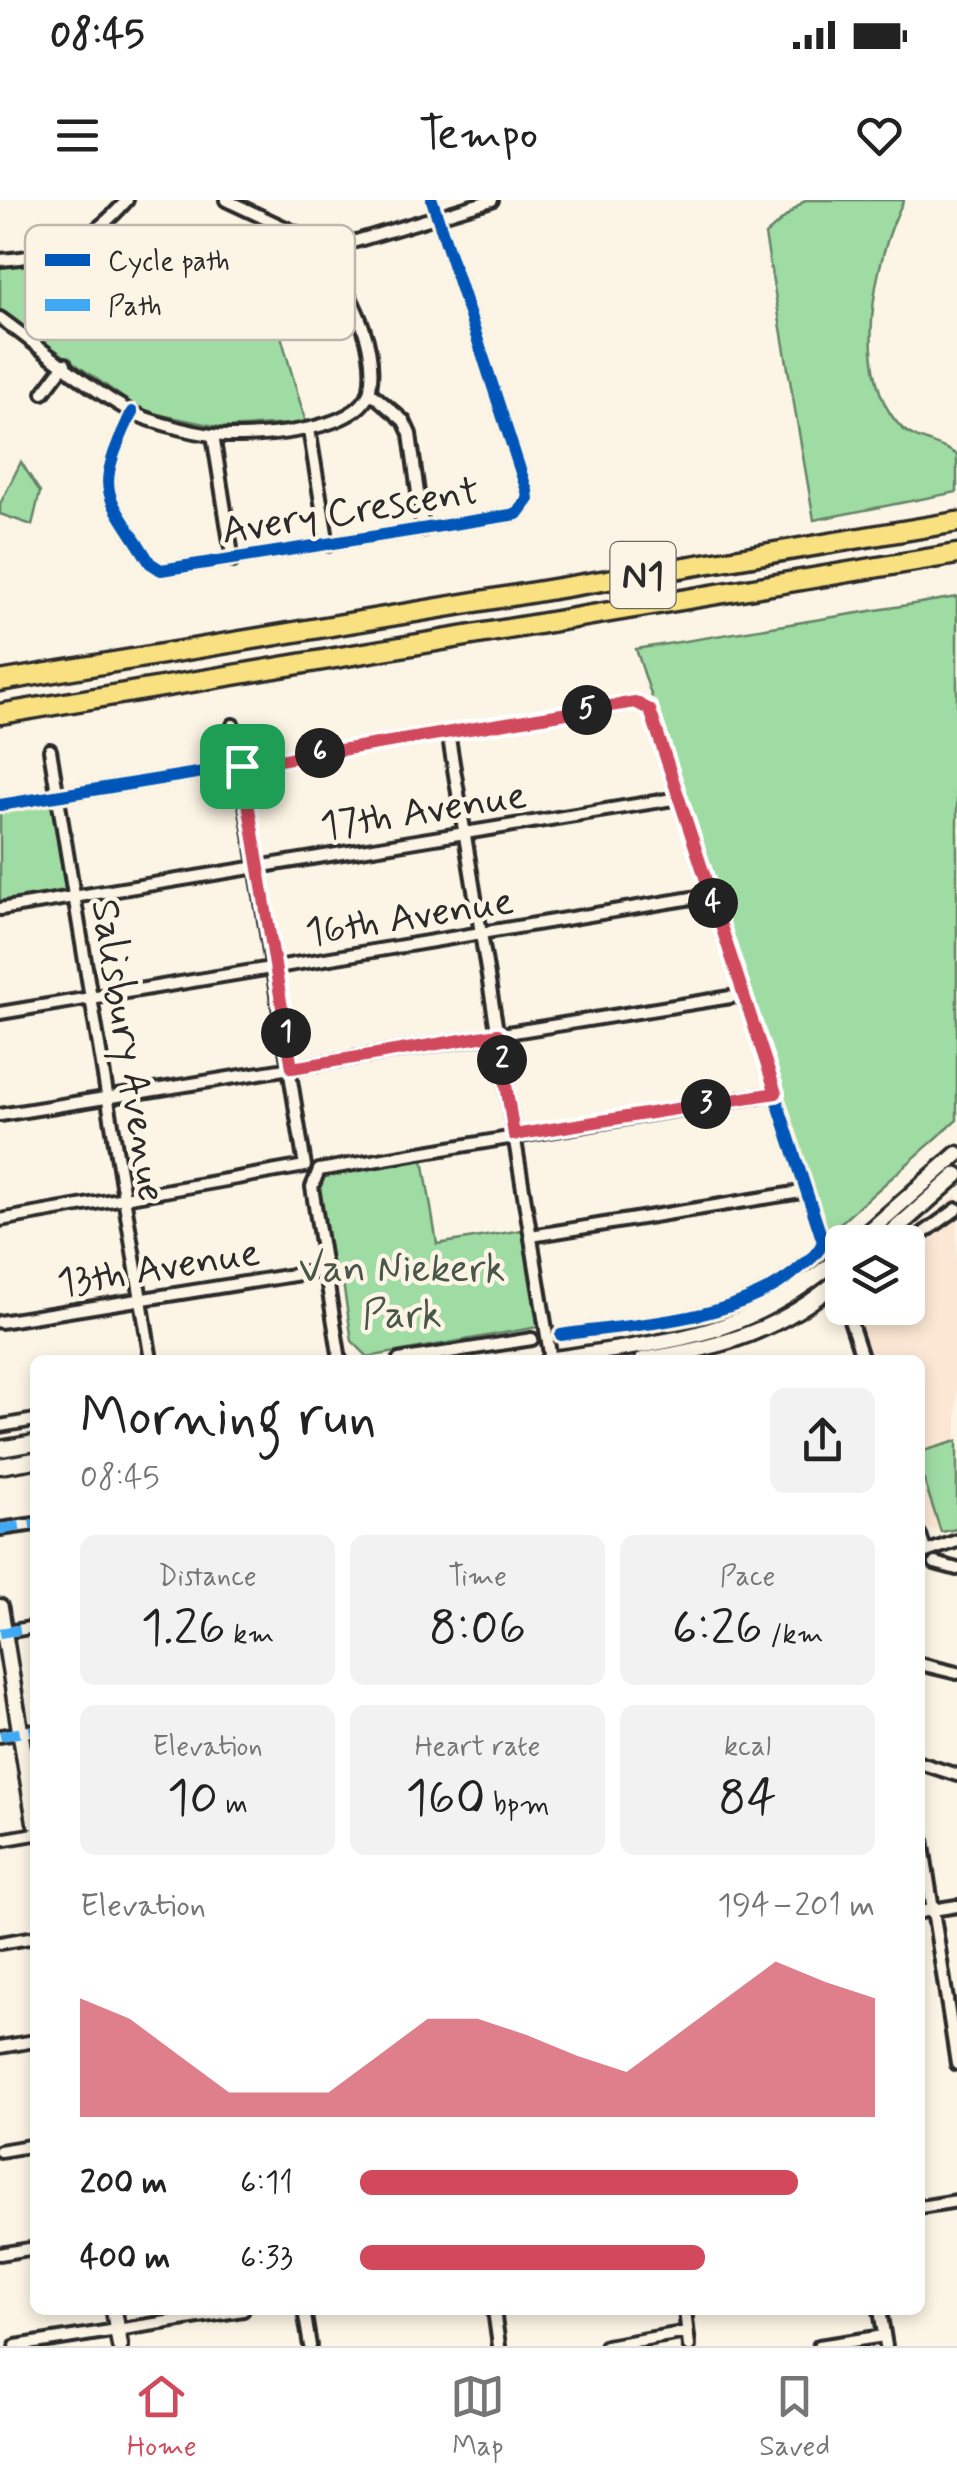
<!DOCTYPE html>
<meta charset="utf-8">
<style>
:root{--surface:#fff;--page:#f2f2f2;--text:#222;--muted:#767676;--line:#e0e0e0;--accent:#d1495b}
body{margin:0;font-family:Mynerve,sans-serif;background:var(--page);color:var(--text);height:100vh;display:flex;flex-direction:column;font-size:38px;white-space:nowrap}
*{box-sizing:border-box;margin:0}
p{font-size:32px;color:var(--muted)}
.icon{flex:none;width:55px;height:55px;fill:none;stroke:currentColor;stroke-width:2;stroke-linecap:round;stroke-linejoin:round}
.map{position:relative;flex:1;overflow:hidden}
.side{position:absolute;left:30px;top:1155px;width:895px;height:960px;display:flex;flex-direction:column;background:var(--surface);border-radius:15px;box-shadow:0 5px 15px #0003}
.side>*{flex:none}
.buttons{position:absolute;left:825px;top:1025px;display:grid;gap:20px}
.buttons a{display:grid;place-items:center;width:100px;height:100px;border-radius:15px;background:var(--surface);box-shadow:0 5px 15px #0003;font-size:50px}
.pin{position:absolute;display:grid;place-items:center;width:85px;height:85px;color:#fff;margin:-42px;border-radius:20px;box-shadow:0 5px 15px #0006}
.km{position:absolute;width:50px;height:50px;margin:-25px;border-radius:50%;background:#222;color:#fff;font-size:28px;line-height:50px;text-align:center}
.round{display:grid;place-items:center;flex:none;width:105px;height:105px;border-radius:15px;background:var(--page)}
.head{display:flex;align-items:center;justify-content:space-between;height:170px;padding:0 50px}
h1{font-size:55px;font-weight:600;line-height:75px}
.metrics{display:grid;grid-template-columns:repeat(3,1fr);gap:15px;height:170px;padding:10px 50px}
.metrics div{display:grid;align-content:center;border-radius:15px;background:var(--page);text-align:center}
.metrics b{font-size:50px;font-weight:600}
.metrics small{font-size:28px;font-weight:400}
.metrics p{font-size:28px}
.chart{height:280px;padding:20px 50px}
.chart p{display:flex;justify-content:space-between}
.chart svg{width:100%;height:180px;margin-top:10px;fill:var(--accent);opacity:.7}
ul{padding:0 50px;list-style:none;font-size:32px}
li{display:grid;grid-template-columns:160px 120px 1fr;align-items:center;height:75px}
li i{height:25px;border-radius:12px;background:var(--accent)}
.status{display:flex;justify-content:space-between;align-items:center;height:70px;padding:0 50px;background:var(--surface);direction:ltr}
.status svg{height:28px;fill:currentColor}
header{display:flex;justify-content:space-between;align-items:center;height:130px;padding:0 50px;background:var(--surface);font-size:45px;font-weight:600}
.tabs{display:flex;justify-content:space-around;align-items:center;height:140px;border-top:2px solid var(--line);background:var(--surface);font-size:28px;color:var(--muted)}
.tabs a{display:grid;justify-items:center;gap:5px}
.tabs .active{color:var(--accent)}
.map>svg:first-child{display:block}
.built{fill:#fce7d4}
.green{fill:#9fdca3;stroke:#658467;stroke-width:2.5}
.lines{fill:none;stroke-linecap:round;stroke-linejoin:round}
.street-casing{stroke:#2b2b2b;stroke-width:18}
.secondary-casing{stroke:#2b2b2b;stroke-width:21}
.highway-casing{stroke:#2b2b2b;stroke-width:25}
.street{stroke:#fcf5e5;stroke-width:10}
.secondary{stroke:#fcf5e5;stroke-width:14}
.highway{stroke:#f9e181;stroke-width:18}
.quiet{stroke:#3fa9f5;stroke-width:10;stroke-dasharray:20 10;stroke-linecap:butt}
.cycleway-casing{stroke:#fcf5e5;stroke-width:19}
.cycleway{stroke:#0057b8;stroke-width:12}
.route-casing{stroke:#fff;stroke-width:20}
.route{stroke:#d1495b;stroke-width:12}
.labels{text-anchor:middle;stroke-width:9;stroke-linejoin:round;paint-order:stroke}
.shield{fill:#fcf5e5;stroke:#6a6863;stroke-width:2.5}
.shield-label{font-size:38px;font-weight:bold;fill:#2b2b2b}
.street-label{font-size:40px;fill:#2b2b2b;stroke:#fcf5e5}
.park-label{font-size:40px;fill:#485749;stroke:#fcf5e5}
.key{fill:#fcf5e5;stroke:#bdb8ad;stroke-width:2.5}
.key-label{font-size:28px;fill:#2b2b2b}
</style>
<div class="status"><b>08:45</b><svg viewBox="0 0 49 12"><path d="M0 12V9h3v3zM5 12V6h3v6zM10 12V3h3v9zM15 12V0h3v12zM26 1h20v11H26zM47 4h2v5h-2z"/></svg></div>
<header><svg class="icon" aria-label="menu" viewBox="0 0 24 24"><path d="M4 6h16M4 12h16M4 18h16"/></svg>Tempo<svg class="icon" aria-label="heart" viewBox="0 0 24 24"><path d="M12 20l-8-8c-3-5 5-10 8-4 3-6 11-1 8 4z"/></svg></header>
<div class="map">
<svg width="957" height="2146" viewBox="0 0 957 2146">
<rect width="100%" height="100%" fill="#fcf5e5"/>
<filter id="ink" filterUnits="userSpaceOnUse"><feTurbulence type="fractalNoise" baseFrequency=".01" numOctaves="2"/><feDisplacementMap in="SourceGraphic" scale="20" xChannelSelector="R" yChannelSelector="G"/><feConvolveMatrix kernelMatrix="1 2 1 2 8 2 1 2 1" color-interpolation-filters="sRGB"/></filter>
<g filter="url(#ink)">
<polygon class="built" points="957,994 957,1331 944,1333 926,1328 920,1308 920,1160 873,1160 855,1108 908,1108 908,1042 902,1042"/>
<g class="green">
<path d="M 805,0 L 904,0 C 874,57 850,177 902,228 C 915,241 941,243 957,255 L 957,292 L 814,320 L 765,35 Z"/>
<path d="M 93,43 C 102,51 112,64 123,68 C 144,77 258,61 284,53 L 293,80 L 267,87 L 306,223 L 224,228 L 142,211 L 0,111 L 0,67 L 56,61 Z"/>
<polygon points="21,262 40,292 32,325 0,314 0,304"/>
<polygon points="957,397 957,920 828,1034 636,449"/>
<polygon points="52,603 65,690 0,704 0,610"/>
<polygon points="423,959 437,1044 522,1030 538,1127 368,1157 352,1141 341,1070 332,1069 318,982 327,974"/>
<polygon points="957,1241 957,1329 941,1332 920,1268 920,1252"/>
</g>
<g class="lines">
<g class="street-casing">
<g id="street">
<polyline points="226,0 324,46 336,47 492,0"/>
<path d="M 0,60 C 57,56 89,44 127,0"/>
<path d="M 0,118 C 41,147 101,200 145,218 C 165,225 190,232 211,235 C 247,239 362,233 370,189 C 379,139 345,89 324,46"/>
<polyline points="370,192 404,221 410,234 423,330"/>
<polyline points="43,193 65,164"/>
<path d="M 132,212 C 92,297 105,289 150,363 L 161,370 L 517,314 L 528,299 L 527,291 L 432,0"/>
<polyline points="309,229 328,345"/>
<polyline points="213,235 233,361"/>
<polyline points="448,532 551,1160"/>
<polyline points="50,550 151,1160"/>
<path d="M 0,605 L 635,502 L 648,506 L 823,1042 C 819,1052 812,1058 803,1065 C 739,1123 643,1122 561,1135"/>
<polyline points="0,709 679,598"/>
<polyline points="0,813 710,695"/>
<polyline points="0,915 743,795"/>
<polyline points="0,1020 305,966 233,525"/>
<polyline points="531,1036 807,991"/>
<polyline points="908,1044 957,1009"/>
<polyline points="842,1096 842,1097"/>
<polyline points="846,1108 863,1160"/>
<polyline points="0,1122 325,1070"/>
<polyline points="340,1160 312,987 319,970 775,893"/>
<polyline points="399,1160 532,1139"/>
<polyline points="0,1226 35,1220"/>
<polyline points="0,1329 35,1324"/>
<polyline points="920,1335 925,1350"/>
<polyline points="920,1354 957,1341"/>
<polyline points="935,1363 957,1369"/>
<polyline points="1,1433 35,1427"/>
<polyline points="920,1464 957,1473"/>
<polyline points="0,1536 35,1530"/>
<polyline points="920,1563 957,1575"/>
<polyline points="920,1627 957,1864"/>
<polyline points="0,1640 35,1634"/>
<polyline points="920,1712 957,1706"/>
<polyline points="0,1743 35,1737"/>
<polyline points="0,1847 35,1841"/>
<polyline points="0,1951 35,1945"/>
<polyline points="920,2007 957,2001"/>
<polyline points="0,2054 35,2048"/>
<polyline points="304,2110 310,2146"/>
<polyline points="494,2110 499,2146"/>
<polyline points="685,2110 689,2146"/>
<polyline points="880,2110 886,2146"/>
<polyline points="16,2146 243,2110"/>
<polyline points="606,2146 687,2132"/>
<polyline points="819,2146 884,2136"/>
</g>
</g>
<g class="secondary-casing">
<g id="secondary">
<polyline points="857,1042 957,954"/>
<polyline points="881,1042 957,975"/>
<path d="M 549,1160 C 671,1140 745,1140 842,1055"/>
<path d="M 643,1160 C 720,1148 783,1130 842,1077"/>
<polyline points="0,1249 35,1243"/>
<polyline points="0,1266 35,1260"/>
<polyline points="0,1407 35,1622"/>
<polyline points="114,2110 120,2146"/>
</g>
</g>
<g class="highway-casing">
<g id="highway">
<polyline points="0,481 957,322"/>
<polyline points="0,514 957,354"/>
</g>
</g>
<use href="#street" class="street"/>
<use href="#secondary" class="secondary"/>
<use href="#highway" class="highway"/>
<g class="quiet">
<polyline points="0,1329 35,1324"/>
<polyline points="0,1433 35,1427"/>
<polyline points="0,1536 35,1530"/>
</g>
<g class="cycleway-casing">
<g id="cycleway">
<path d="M 132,212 C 92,297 105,289 150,363 L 161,370 L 517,314 L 528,299 L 527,291 L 432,0"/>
<path d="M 0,605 L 635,502 L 648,506 L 823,1042 C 819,1052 812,1058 803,1065 C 739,1123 643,1122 561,1135"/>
</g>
</g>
<use href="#cycleway" class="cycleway"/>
</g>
</g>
<g class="lines" filter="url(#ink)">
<g class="route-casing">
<polygon id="route" points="635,502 650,510 776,893 514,935 498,834 292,868 242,566"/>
</g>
<use href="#route" class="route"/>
</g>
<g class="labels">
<rect class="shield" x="610.5" y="342" width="65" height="66" rx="8"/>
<g class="shield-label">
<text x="643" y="388">N1</text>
</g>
<g class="street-label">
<text transform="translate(350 309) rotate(-9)" y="14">Avery Crescent</text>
<text transform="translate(423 609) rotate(-9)" y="14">17th Avenue</text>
<text transform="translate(409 715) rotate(-9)" y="14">16th Avenue</text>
<text transform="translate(130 850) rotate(81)" y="14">Salisbury Avenue</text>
<text transform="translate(158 1066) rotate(-9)" y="14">13th Avenue</text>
</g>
<g class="park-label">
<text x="402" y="1081">Van Niekerk<tspan x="402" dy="46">Park</tspan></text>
</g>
</g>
<rect x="25" y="25" width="330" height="115" rx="15" class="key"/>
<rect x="45" y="54" width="45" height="12" fill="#0057b8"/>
<rect x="45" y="99" width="45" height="12" fill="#3fa9f5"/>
<g class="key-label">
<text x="108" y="70">Cycle path</text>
<text x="108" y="115">Path</text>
</g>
</svg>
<div class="buttons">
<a><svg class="icon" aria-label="layers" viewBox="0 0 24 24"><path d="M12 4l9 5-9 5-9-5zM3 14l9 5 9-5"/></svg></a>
</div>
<div class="pin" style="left:242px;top:566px;background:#1e9e55"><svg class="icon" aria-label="arrive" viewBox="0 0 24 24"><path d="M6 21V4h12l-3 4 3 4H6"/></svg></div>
<b class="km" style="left:286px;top:833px">1</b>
<b class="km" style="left:502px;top:860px">2</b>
<b class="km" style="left:706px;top:904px">3</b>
<b class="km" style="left:713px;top:703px">4</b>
<b class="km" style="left:587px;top:510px">5</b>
<b class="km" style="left:320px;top:553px">6</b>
<section class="side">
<div class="head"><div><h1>Morning run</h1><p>08:45</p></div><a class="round"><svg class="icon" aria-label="share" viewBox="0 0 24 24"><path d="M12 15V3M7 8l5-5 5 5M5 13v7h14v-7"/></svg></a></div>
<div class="metrics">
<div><p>Distance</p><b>1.26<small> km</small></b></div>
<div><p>Time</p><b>8:06</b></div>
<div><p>Pace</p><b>6:26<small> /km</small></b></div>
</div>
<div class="metrics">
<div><p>Elevation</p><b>10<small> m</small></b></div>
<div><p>Heart rate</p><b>160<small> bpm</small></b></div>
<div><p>kcal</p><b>84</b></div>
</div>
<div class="chart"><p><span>Elevation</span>194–201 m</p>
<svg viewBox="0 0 160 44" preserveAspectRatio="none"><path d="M0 44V15L10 20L20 29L30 38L40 38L50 38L60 29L70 20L80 20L90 24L100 29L110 33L120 24L130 15L140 6L150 11L160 15V44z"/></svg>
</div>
<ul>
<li><b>200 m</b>6:11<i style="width:85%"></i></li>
<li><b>400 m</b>6:33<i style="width:67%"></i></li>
</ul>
</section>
</div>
<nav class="tabs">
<a class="active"><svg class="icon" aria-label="home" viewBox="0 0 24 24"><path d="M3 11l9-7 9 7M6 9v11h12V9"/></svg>Home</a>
<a><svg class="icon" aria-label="map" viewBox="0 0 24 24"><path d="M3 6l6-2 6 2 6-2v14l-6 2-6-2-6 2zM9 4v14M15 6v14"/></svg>Map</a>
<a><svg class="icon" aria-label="saved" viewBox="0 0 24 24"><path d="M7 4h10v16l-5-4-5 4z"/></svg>Saved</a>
</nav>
